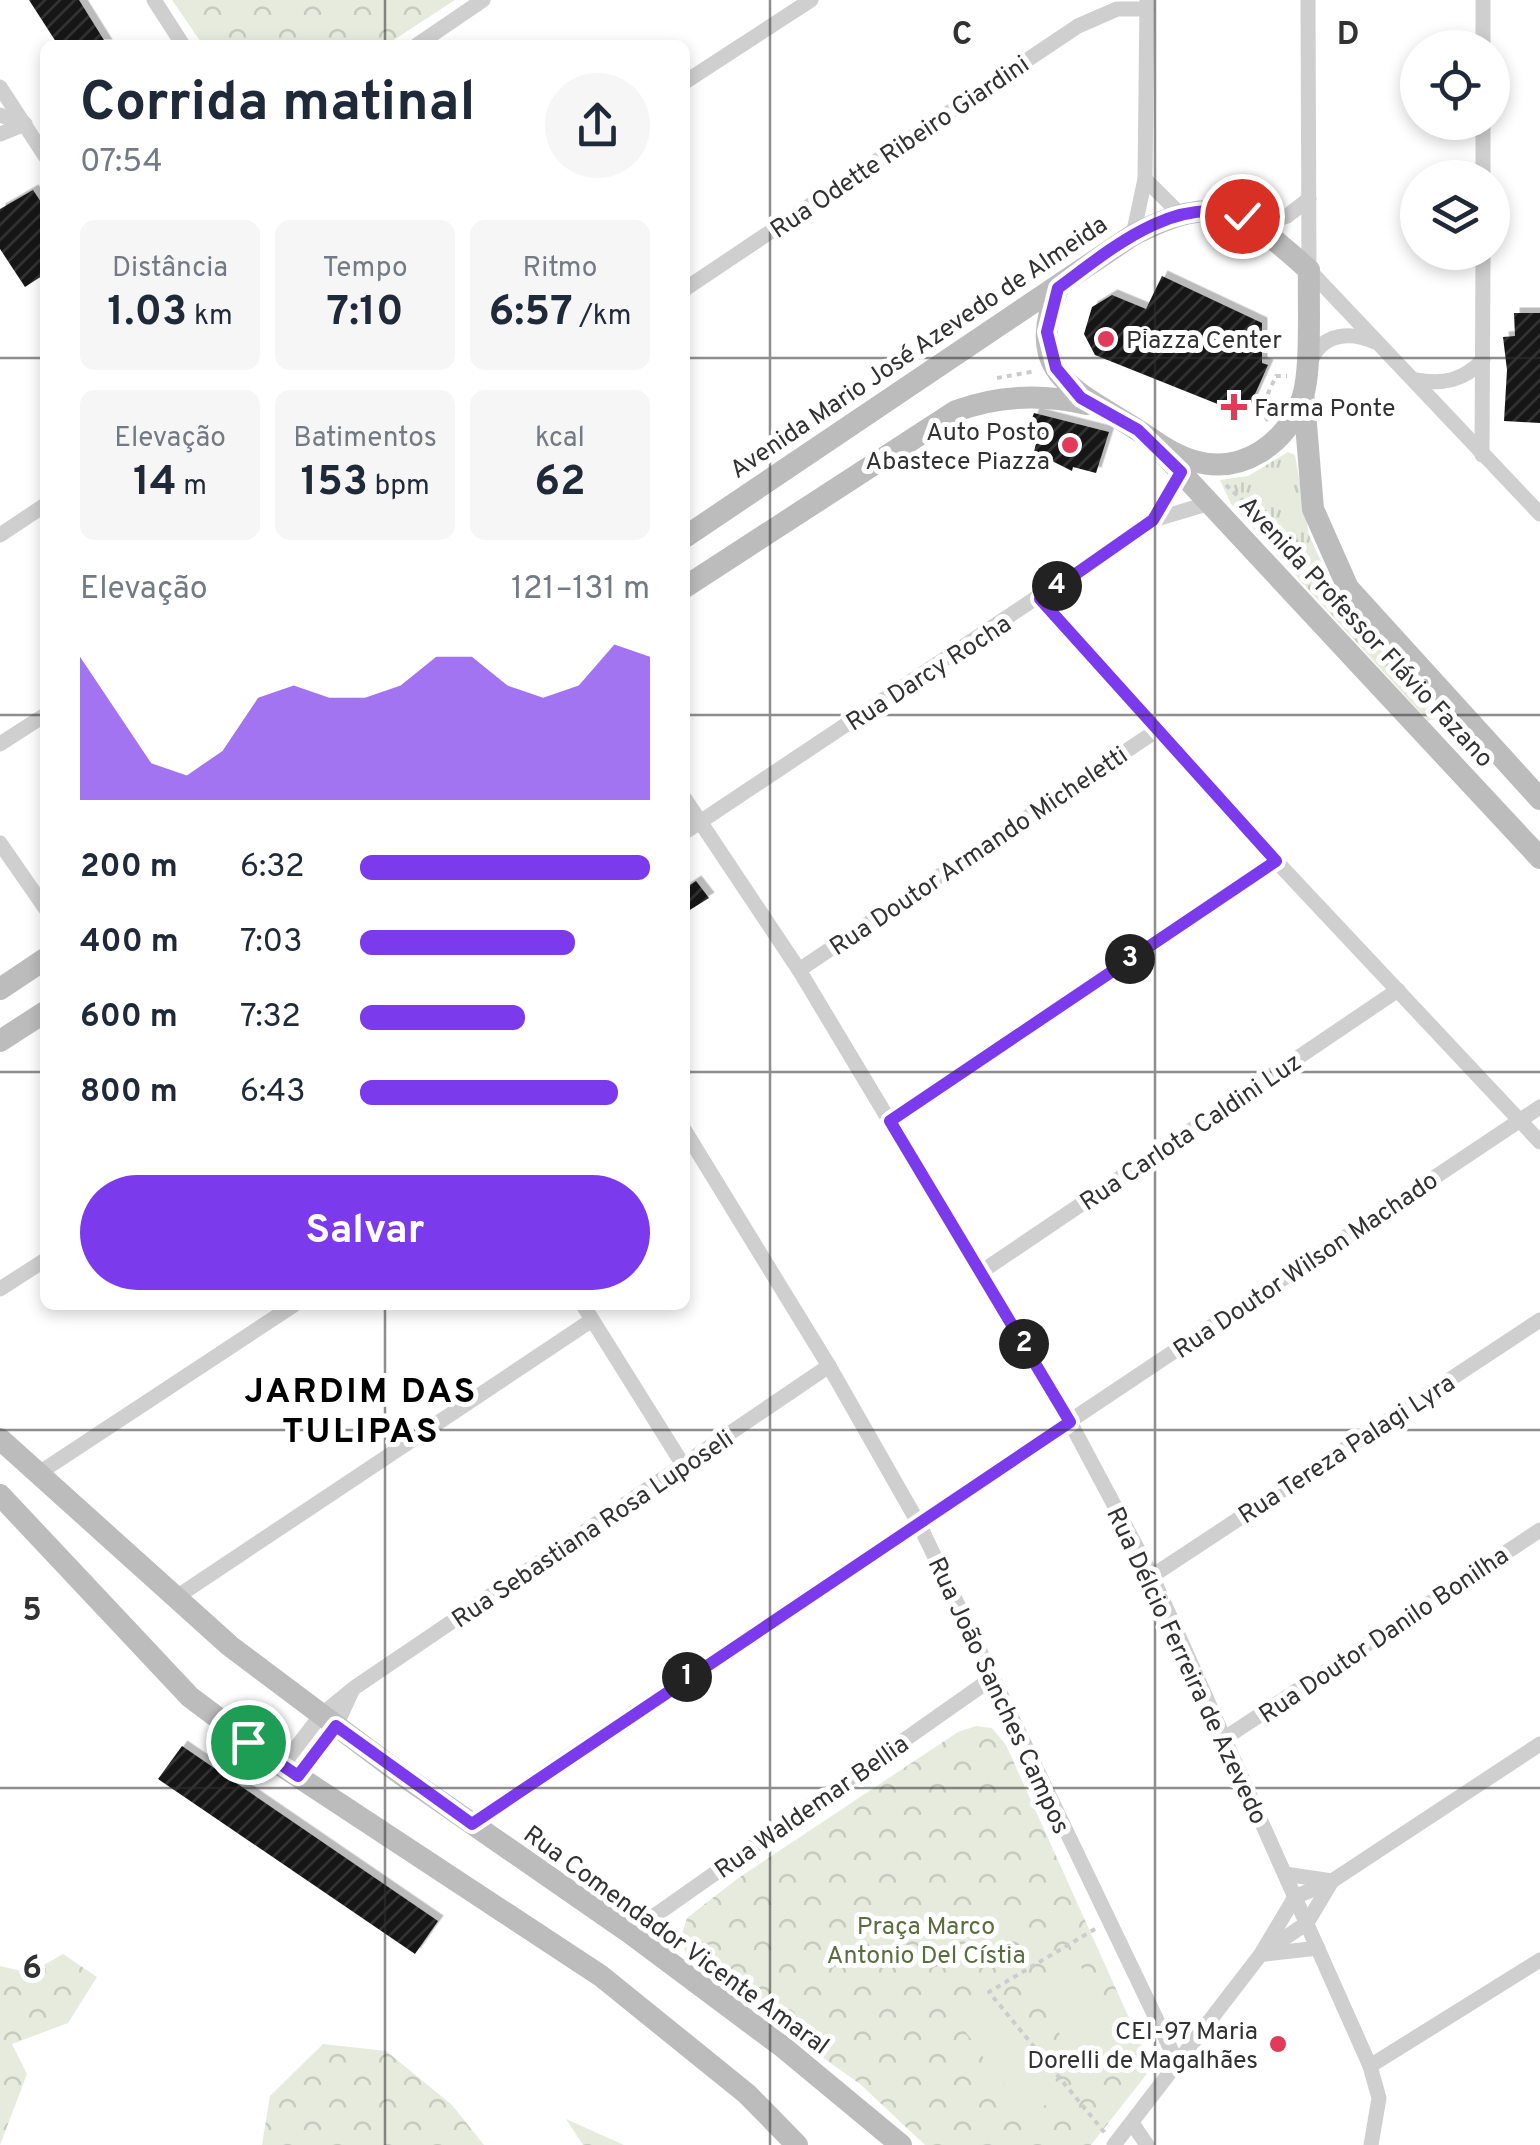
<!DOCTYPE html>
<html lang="pt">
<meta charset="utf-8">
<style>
:root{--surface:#fff;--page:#f6f6f7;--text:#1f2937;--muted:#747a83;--accent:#7c3aed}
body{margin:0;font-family:Overpass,sans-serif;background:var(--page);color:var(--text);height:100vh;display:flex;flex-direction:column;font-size:38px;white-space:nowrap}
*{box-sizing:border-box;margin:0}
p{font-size:32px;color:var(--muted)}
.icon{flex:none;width:55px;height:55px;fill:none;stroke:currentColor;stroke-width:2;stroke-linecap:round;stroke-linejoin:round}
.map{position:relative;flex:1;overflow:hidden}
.panel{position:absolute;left:40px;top:40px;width:650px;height:1270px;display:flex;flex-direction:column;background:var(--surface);border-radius:15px;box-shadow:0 5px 15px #0003}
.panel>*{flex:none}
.controls{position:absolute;left:1400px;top:30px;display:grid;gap:20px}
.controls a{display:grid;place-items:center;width:110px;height:110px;border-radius:50%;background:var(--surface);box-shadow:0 5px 15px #0003;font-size:50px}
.pin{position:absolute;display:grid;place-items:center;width:85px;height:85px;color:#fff;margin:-42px;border:5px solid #fff;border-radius:50%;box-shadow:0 2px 10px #0007}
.km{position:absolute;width:50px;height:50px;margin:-25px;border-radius:50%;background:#222;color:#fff;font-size:28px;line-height:50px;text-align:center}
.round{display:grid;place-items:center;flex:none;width:105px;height:105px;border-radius:52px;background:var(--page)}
.headline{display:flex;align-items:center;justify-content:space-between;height:170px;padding:0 40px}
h1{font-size:55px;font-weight:700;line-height:75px}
.metrics{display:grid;grid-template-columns:repeat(3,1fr);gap:15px;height:170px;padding:10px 40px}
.metrics div{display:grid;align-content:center;border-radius:15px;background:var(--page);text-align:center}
.metrics b{font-size:42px;font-weight:700}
.metrics small{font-size:28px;font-weight:400}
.metrics p{font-size:28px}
.chart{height:280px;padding:20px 40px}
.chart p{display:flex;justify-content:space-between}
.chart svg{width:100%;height:180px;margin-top:10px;fill:var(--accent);opacity:.7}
.cta{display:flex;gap:20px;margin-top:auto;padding:20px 40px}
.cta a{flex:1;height:115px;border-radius:60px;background:var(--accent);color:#fff;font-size:40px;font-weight:700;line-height:115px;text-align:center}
ul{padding:0 40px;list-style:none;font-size:32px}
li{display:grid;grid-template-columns:160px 120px 1fr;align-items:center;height:75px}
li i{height:25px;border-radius:12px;background:var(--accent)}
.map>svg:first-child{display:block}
.grass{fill:url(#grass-tufts)}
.forest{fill:url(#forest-crowns)}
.pitch{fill:#e6ebde}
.building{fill:url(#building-hatch);filter:url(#shadow)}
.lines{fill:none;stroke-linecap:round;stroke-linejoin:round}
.path{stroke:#ccc;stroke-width:4;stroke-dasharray:5 5;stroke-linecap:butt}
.street{stroke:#cfcfcf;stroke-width:15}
.secondary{stroke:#bcbcbc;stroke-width:22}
.route-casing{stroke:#fff;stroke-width:20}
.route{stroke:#7c3aed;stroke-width:12}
.grid{fill:none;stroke:#323232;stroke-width:2.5;stroke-opacity:0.55}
.poi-dot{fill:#e13b59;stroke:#fff;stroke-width:4}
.labels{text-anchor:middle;stroke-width:10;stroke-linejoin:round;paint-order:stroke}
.street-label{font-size:25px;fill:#323232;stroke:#fff}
.poi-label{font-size:25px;fill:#323232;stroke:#fff;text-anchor:start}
.park-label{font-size:25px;fill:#5a6d3f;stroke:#fff}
.district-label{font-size:35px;font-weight:bold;letter-spacing:2.5px;fill:#000;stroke:#fff}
.grid-label{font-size:32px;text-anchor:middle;font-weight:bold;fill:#323232;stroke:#fff;stroke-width:10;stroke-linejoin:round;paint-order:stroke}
</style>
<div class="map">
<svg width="1540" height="2145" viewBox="0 0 1540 2145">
<defs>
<pattern id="grass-tufts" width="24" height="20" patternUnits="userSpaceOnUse" patternTransform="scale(2.5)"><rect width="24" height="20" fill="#e6ebde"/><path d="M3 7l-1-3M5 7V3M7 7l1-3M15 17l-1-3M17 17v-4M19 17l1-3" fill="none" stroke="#c6cabf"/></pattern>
<pattern id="forest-crowns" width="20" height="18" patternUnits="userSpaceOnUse" patternTransform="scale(2.5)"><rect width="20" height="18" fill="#e6ebde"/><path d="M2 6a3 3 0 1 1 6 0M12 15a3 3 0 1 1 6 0" fill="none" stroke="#c6cabf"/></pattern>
<pattern id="building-hatch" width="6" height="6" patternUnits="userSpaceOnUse" patternTransform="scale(2.5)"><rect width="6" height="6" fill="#191919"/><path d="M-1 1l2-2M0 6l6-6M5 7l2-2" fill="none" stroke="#323232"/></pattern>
<filter id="shadow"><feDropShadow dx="5.5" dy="-5.5" stdDeviation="0" flood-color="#0004"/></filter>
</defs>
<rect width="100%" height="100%" fill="#fff"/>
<polygon class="grass" points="1288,452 1295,455 1309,535 1336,594 1447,716 1428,721 1231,504 1220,480 1248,476"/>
<g class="forest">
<polygon points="172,0 455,0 386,45 203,45"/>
<polygon points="976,1726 992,1728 1006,1745 1148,2060 1146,2075 1091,2145 925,2145 860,2084 688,1961 681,1937 687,1918 737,1879 958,1732"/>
<polygon points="63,1954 97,1977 68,2023 12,2044 27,2074 0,2145 0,1966 30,1973"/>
<polygon points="323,2044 386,2051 452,2105 484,2145 262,2145 270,2096"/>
<polygon points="566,2119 624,2145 583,2145"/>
</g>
<g class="pitch">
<polygon points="1077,1958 1119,2048 1075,2068 1034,1978"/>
<polygon points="987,1996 1009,2024 978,2048 956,2020"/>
<polygon points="1014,2027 1063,2090 1030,2118 980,2053"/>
</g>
<g class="building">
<polygon points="29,0 79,0 107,45 58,45"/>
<polygon points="33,190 45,208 45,274 25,287 0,249 0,209"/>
<polygon points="1162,276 1262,323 1262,363 1268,365 1251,403 1235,411 1095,355 1084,334 1092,307 1112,295 1146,309"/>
<polygon points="1514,313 1540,313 1540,423 1504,421 1507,370 1503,337 1515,336"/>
<polygon points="1034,413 1109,432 1096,473 1073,467 1072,471 1034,452 1037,439 1026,435"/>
<polygon points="696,881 709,898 685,913 685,888"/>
<polygon points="182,1746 438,1921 415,1954 158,1779"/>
</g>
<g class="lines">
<g class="path">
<polyline points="997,378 1036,371"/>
<polyline points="1268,421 1261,409 1276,376 1287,376"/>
<polyline points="1226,485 1278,533 1323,586"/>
<polyline points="1095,1929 989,1992 1105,2133"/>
</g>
<g class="street">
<polyline points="154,0 183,45"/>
<polyline points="1308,0 1309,270 1540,514"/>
<polyline points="417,45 483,0"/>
<polyline points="1483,48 1483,0"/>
<polyline points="685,82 811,0"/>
<polyline points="0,87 45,156"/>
<polyline points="0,115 25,124"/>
<polyline points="0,134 25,124"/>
<polyline points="1483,178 1483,122"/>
<polyline points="1145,179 1181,215"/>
<polyline points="1259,225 1287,216 1309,199"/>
<polyline points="1133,235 1145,179 1147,0"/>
<polyline points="685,289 1078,26 1117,9 1147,9"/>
<path d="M 1311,361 C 1322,333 1351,331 1375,342"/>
<path d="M 1416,380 C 1444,385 1464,380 1483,360"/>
<polyline points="1482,455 1483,252"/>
<polyline points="1153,520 1181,472"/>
<polyline points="0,535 45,505"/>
<polyline points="1040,599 1276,861 1540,1142"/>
<polyline points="0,744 45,715"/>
<polyline points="685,799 799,970 1070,1422 1152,1576 1370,2066 1379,2098 1371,2145"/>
<polyline points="685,832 1153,520 1210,503"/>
<polyline points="0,843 45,908"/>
<polyline points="799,970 1156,731"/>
<polyline points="890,1121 1276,861"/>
<polyline points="685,1131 829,1366 919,1524 1177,2062"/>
<polyline points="981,1272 1398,990"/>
<polyline points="0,1289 45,1260"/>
<polyline points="583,1305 685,1468"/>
<polyline points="39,1473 294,1305"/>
<polyline points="1152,1576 1540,1320"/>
<polyline points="175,1598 592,1320"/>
<polyline points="1225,1738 1540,1530"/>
<polyline points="282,1766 321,1715 354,1688 829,1366"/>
<polyline points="298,1776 336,1726 352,1691"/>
<polyline points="472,1824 552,1767 1540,1107"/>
<polyline points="1285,1874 1332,1881"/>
<polyline points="630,1933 991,1679"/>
<polyline points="1264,1952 1307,1923 1332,1881"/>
<polyline points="1265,1954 1318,1948"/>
<polyline points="1370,2066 1540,1960"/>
<polyline points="1132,2123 1147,2145"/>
<polyline points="1114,2145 1261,1954 1295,1897 1332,1881 1540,1744"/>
</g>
<g class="secondary">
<polyline points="1304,400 1313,509 1348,588 1540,799"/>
<polyline points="1162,452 1540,858"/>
<path d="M 685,537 L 1133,235 C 1219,191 1242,210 1309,270 C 1308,302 1312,372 1302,399 C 1286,444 1242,475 1194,461 C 1169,454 1150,437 1128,424 C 1069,387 1025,370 1058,288"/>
<path d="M 685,587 L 956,411 C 999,395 1043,394 1087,404"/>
<polyline points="0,989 45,959"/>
<polyline points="0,1041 45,1012"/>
<polyline points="0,1439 230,1646 402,1775 630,1933 784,2048 901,2145"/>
<polyline points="0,1495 190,1697 282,1766 601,1976 747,2094 797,2145"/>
</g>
</g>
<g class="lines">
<g class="route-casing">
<path id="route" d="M 248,1742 L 298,1776 L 336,1726 L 472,1824 L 1070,1422 L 890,1121 L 1276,861 L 1040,599 L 1153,520 L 1181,472 L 1138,430 L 1081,398 L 1056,368 L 1047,332 L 1058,288 C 1110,250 1173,194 1242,216"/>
</g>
<use href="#route" class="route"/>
</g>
<path class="grid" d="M 385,0 L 385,45M 770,0 L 770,2145M 1155,0 L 1155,2145M 0,358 L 45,358M 685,358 L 1540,358M 0,715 L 45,715M 685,715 L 1540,715M 0,1072 L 45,1072M 685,1072 L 1540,1072M 385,1305 L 385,2145M 0,1430 L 1540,1430M 0,1788 L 1540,1788"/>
<g class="poi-dot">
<circle cx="1106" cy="339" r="10"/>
<path d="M1229 392h10v10h10v10h-10v10h-10v-10h-10v-10h10z"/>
<circle cx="1070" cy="445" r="10"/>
<circle cx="1278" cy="2044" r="10"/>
</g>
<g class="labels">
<g class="street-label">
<text transform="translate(899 146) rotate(-34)" y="9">Rua Odette Ribeiro Giardini</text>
<text transform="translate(918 346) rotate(-34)" y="9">Avenida Mario José Azevedo de Almeida</text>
<text transform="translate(1367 631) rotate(47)" y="9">Avenida Professor Flávio Fazano</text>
<text transform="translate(928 672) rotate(-33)" y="9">Rua Darcy Rocha</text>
<text transform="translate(978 850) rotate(-34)" y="9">Rua Doutor Armando Micheletti</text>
<text transform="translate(1190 1131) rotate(-34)" y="9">Rua Carlota Caldini Luz</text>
<text transform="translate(1305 1264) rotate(-34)" y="9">Rua Doutor Wilson Machado</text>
<text transform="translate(1346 1448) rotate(-33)" y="9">Rua Tereza Palagi Lyra</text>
<text transform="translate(592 1528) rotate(-34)" y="9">Rua Sebastiana Rosa Luposeli</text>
<text transform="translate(1383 1634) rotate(-34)" y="9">Rua Doutor Danilo Bonilha</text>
<text transform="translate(1188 1665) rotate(65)" y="9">Rua Délcio Ferreira de Azevedo</text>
<text transform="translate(1000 1695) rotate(65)" y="9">Rua João Sanches Campos</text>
<text transform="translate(811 1806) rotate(-35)" y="9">Rua Waldemar Bellia</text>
<text transform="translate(677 1939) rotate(36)" y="9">Rua Comendador Vicente Amaral</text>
</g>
<g class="poi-label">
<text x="1126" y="348">Piazza Center</text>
<text x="1254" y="416">Farma Ponte</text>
<text x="1050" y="440" text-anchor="end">Auto Posto<tspan x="1050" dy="29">Abastece Piazza</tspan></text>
<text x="1258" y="2039" text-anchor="end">CEI-97 Maria<tspan x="1258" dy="29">Dorelli de Magalhães</tspan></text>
</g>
<g class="park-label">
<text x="926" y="1934">Praça Marco<tspan x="926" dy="29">Antonio Del Cístia</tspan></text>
</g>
<g class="district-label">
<text x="361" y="1402">JARDIM DAS<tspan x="361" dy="40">TULIPAS</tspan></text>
</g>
</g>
<g class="grid-label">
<text x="962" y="44">C</text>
<text x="1348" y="44">D</text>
<text x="32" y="1620">5</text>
<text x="32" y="1978">6</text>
</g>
</svg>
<div class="controls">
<a><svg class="icon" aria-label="locate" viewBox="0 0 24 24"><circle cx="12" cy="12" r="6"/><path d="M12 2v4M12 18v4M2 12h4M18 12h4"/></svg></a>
<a><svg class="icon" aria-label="layers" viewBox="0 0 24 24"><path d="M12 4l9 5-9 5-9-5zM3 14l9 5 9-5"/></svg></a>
</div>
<div class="pin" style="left:248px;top:1742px;background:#1e9e55"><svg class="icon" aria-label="arrive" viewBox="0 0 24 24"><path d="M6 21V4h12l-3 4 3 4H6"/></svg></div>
<div class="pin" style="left:1242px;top:216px;background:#d93025"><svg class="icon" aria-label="check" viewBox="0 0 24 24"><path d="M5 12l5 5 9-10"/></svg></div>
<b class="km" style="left:687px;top:1677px">1</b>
<b class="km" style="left:1024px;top:1344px">2</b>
<b class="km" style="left:1130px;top:959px">3</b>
<b class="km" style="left:1057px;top:586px">4</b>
<section class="panel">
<div class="headline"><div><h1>Corrida matinal</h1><p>07:54</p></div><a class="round"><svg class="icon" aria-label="share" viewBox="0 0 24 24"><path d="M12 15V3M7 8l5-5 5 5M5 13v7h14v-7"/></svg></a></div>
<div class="metrics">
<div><p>Distância</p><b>1.03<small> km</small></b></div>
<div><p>Tempo</p><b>7:10</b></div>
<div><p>Ritmo</p><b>6:57<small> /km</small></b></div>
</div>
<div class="metrics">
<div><p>Elevação</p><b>14<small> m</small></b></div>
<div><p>Batimentos</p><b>153<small> bpm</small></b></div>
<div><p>kcal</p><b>62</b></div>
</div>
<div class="chart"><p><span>Elevação</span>121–131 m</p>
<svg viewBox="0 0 160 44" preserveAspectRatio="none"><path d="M0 44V9L10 22L20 35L30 38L40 32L50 19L60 16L70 19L80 19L90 16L100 9L110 9L120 16L130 19L140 16L150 6L160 9V44z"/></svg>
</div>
<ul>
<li><b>200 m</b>6:32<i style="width:100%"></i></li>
<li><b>400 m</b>7:03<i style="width:74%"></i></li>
<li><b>600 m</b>7:32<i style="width:57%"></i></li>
<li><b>800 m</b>6:43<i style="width:89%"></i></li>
</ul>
<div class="cta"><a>Salvar</a></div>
</section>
</div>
